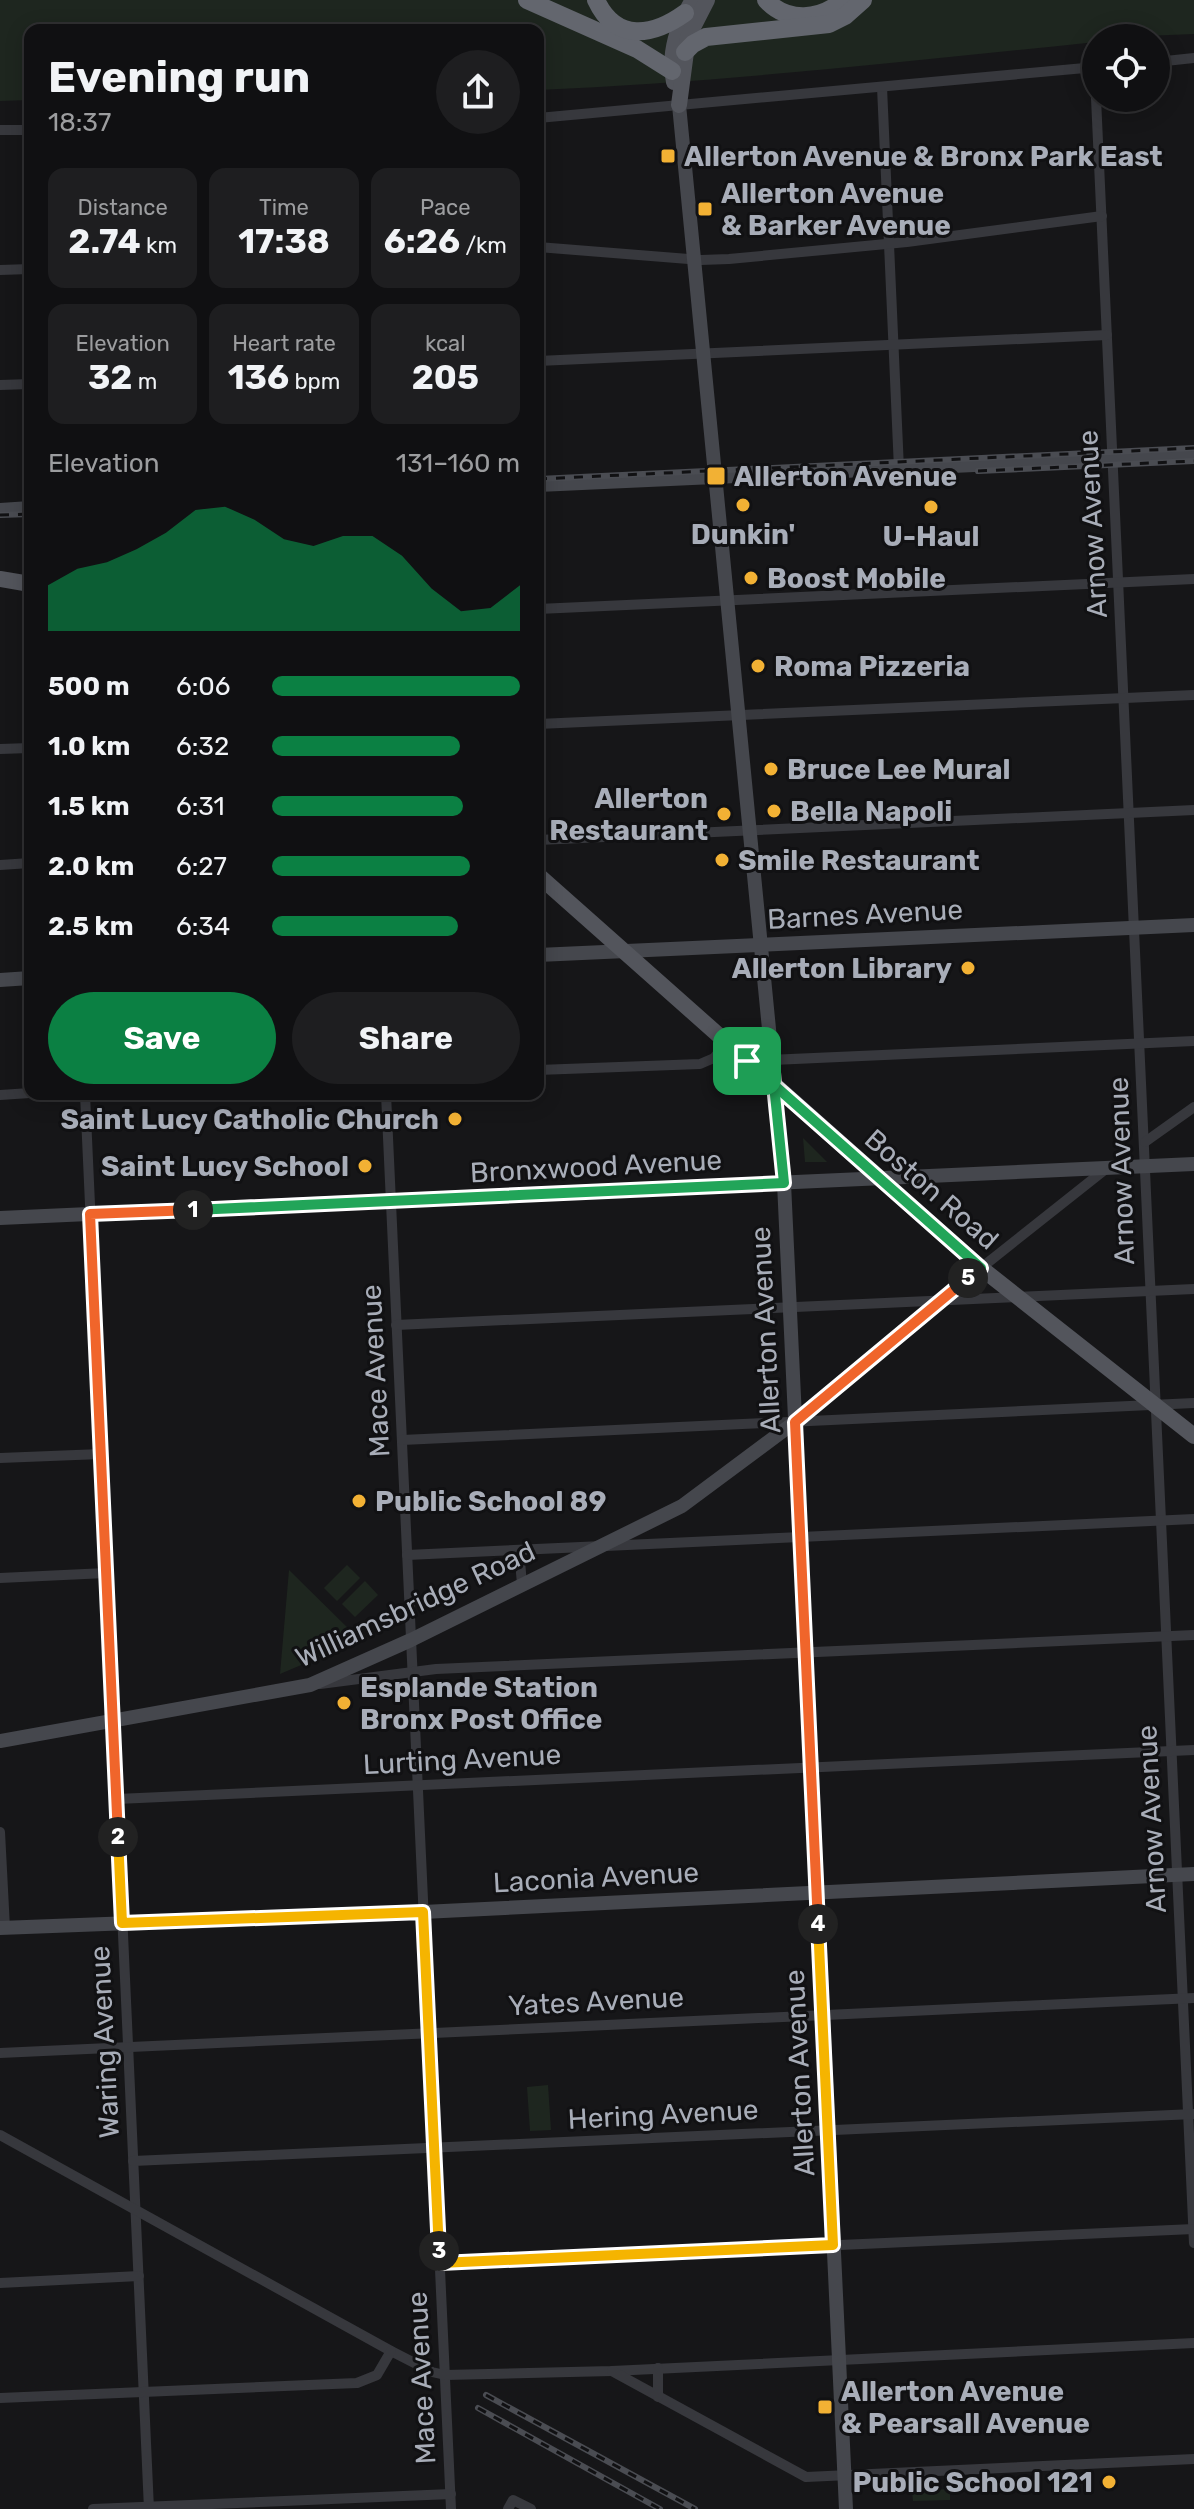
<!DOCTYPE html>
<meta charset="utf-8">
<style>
:root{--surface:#101012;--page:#1e1e20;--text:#f1f3f6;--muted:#9c9d9f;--line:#303032;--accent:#0b8043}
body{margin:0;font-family:Rubik,sans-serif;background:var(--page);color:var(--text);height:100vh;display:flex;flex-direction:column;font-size:30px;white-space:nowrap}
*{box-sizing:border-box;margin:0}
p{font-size:26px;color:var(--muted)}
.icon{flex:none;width:44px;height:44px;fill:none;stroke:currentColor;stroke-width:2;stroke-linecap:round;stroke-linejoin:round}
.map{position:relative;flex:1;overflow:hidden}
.sheet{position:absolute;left:24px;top:24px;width:520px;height:1076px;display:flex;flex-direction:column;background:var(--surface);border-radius:16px;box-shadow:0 4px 20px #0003,0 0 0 2px var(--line)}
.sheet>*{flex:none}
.buttons{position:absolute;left:1082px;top:24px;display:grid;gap:16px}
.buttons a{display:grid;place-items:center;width:88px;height:88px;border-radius:50%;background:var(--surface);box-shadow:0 4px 20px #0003,0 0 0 2px var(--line);font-size:40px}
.pin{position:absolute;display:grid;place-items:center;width:68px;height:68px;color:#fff;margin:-34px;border-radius:16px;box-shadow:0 4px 12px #0006}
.km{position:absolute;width:40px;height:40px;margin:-20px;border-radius:50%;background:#222;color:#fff;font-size:22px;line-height:40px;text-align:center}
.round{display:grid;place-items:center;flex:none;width:84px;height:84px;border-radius:42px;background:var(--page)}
.headline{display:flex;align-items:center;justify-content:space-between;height:136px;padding:0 24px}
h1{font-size:44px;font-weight:700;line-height:60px}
.metrics{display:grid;grid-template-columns:repeat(3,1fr);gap:12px;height:136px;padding:8px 24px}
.metrics div{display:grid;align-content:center;border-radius:16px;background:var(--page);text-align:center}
.metrics b{font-size:34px;font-weight:700}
.metrics small{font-size:22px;font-weight:400}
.metrics p{font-size:22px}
.chart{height:224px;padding:16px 24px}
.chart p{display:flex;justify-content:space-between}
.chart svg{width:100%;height:144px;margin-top:8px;fill:var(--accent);opacity:.7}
.action{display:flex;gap:16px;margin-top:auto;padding:16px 24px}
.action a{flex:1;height:92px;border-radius:48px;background:var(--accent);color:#fff;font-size:32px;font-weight:700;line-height:92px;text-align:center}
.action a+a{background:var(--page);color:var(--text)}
ul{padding:0 24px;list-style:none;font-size:26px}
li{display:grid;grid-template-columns:128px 96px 1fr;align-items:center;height:60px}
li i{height:20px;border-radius:10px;background:var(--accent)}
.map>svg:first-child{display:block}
.green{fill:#1e261f}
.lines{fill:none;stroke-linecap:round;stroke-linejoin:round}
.street{stroke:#37383d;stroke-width:10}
.secondary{stroke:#45474d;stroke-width:14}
.primary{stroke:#53555c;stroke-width:16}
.highway{stroke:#63666e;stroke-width:18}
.rail-casing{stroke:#4a4c52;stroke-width:6}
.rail{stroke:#111113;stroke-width:3;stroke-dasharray:9;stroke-linecap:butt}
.split-1-casing{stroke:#fff;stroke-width:16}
.split-2-casing{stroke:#fff;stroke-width:16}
.split-3-casing{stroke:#fff;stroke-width:16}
.split-4-casing{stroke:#fff;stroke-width:16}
.split-5-casing{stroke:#fff;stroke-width:16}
.split-6-casing{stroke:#fff;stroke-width:16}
.split-1{stroke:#22a559;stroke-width:10}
.split-2{stroke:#f0652b;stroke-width:10}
.split-3{stroke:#f5b400;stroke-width:10}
.split-4{stroke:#f5b400;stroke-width:10}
.split-5{stroke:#f0652b;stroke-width:10}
.split-6{stroke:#22a559;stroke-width:10}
.poi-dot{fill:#f2b134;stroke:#111113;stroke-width:3}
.labels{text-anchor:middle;stroke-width:6;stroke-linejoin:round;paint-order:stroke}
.poi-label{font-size:28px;font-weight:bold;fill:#a8adb8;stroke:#111113;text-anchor:start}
.street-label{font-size:28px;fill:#a8adb8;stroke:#111113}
</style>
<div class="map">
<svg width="1194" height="2509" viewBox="0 0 1194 2509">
<rect width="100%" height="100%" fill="#161618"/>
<g class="green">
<path d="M 0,0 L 1194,0 L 1194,34 L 1096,38 L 1096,42 C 911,61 724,82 538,90 L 538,30 L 30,30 L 30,100 L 0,101 Z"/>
<polygon points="803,1138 827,1162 805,1162"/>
<polygon points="347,1565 360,1578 337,1601 324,1588"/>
<polygon points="289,1570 360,1640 280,1674"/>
<polygon points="365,1581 378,1595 355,1617 342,1604"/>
<polygon points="548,2085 551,2130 530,2131 527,2087"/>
<polygon points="950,2489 950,2500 913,2501 912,2491"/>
</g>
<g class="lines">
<g class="street">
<polyline points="1156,62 1194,58"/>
<polyline points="1095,67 1096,96"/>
<polyline points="882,87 899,469"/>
<polyline points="1096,98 1194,2243"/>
<polyline points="538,118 1096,67"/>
<polyline points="0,130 30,130"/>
<polyline points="538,247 701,260 729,259 907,242 1102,216"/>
<polyline points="0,270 30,269"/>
<polyline points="538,361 1107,335"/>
<polyline points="0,385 30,384"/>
<polyline points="538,609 1194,579"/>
<polyline points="538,724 1194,695"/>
<polyline points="0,749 30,748"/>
<polyline points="538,840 1194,810"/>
<polyline points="0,865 30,863"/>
<polyline points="748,1061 1194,1041"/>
<polyline points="538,1070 700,1064 714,1058 726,1043"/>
<polyline points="85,1094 149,2509"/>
<polyline points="386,1094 451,2509"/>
<polyline points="0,1095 30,1093"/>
<polyline points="1145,1142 1194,1107"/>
<polyline points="981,1268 1107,1168"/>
<polyline points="396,1325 1194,1289"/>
<polyline points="402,1440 1194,1403"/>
<polyline points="0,1458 101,1454"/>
<polyline points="519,1550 522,1584"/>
<polyline points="407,1555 1194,1519"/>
<polyline points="0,1578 106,1573"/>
<polyline points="320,1684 436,1669 1194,1635"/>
<polyline points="117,1799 1194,1750"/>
<polyline points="0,1832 5,1928"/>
<polyline points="0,2053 1194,1998"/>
<polyline points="0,2135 391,2351 432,2372 445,2375 612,2371 1194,2343"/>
<polyline points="133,2161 1194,2114"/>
<polyline points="440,2263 1194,2229"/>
<polyline points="0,2283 139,2276"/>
<polyline points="612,2371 806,2477 1194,2459"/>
<polyline points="658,2397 658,2368"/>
<polyline points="0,2398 357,2383 377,2375 391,2351"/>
<polyline points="93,2509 451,2494"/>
<polyline points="508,2509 513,2500 531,2509"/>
</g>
<g class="secondary">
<polyline points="679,105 784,1183 846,2509"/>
<polyline points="538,485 1194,455"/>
<polyline points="0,510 30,508"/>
<polyline points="538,955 1194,925"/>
<polyline points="0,980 30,978"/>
<polyline points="0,1218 1194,1164"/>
<polyline points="0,1741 310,1685 411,1640 682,1506 795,1422 981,1268"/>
<polyline points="0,1928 423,1912 1194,1874"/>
</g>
<g class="primary">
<path d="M 674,82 C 668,54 678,23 693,0"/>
<polyline points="679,105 688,37 707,0"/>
<polyline points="0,579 30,584"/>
<polyline points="538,875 981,1268 1194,1436"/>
</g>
<g class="highway">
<polyline points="527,0 637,49 672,71"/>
<path d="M 596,0 C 616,43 653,36 685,13"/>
<path d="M 766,0 C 787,23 821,20 843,0"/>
<polyline points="685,52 693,44 706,37 829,24 845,16 863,0"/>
</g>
<g class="rail-casing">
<g id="rail">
<polyline points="978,471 1194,461"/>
<polyline points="538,479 1194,448"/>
<polyline points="0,515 30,514"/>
<polyline points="486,2395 695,2509"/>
<polyline points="478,2408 660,2509"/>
</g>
</g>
<use href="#rail" class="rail"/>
</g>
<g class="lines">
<g class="split-1-casing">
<polyline id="split-1" points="193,1210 784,1183 774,1085 747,1061"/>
</g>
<g class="split-2-casing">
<polyline id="split-2" points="118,1837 90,1214 193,1210"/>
</g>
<g class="split-3-casing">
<polyline id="split-3" points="118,1837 122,1923 423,1912 439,2251"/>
</g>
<g class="split-4-casing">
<polyline id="split-4" points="439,2251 440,2263 833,2245 818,1924"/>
</g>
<g class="split-5-casing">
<polyline id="split-5" points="818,1924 795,1422 968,1278"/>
</g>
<g class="split-6-casing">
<polyline id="split-6" points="747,1061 772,1060 774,1085 981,1268 968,1278"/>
</g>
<use href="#split-1" class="split-1"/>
<use href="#split-2" class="split-2"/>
<use href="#split-3" class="split-3"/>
<use href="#split-4" class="split-4"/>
<use href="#split-5" class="split-5"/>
<use href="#split-6" class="split-6"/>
</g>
<g class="poi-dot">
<rect x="660" y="148" width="16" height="16" rx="4"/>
<rect x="697" y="201" width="16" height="16" rx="4"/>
<rect x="706" y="466" width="20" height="20" rx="4"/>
<circle cx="743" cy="505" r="8"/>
<circle cx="931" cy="507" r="8"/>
<circle cx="751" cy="578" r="8"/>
<circle cx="758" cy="666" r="8"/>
<circle cx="771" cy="769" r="8"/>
<circle cx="774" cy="811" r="8"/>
<circle cx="724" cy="814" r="8"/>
<circle cx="722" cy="860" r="8"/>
<circle cx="968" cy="968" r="8"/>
<circle cx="455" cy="1119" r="8"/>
<circle cx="365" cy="1166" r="8"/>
<circle cx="359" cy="1501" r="8"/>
<circle cx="344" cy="1703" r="8"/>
<rect x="817" y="2399" width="16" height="16" rx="4"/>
<circle cx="1109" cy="2482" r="8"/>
</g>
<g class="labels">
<g class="poi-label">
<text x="684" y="166">Allerton Avenue &amp; Bronx Park East</text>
<text x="721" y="203">Allerton Avenue<tspan x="721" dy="32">&amp; Barker Avenue</tspan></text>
<text x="734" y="486">Allerton Avenue</text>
<text x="743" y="544" text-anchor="middle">Dunkin'</text>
<text x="931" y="546" text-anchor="middle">U-Haul</text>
<text x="767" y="588">Boost Mobile</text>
<text x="774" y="676">Roma Pizzeria</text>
<text x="787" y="779">Bruce Lee Mural</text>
<text x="708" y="808" text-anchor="end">Allerton<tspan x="708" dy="32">Restaurant</tspan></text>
<text x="790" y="821">Bella Napoli</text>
<text x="738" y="870">Smile Restaurant</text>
<text x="952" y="978" text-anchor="end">Allerton Library</text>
<text x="439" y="1129" text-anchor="end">Saint Lucy Catholic Church</text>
<text x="349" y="1176" text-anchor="end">Saint Lucy School</text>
<text x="375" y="1511">Public School 89</text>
<text x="360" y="1697">Esplande Station<tspan x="360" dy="32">Bronx Post Office</tspan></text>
<text x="841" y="2401">Allerton Avenue<tspan x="841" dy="32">&amp; Pearsall Avenue</tspan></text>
<text x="1093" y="2492" text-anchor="end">Public School 121</text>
</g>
<g class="street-label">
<text transform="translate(1092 524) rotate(-93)" y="10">Arnow Avenue</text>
<text transform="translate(865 914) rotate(-3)" y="10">Barnes Avenue</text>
<text transform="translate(596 1166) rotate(-3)" y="10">Bronxwood Avenue</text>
<text transform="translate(1121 1171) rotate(-92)" y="10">Arnow Avenue</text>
<text transform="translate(932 1189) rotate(41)" y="10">Boston Road</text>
<text transform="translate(765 1330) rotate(-93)" y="10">Allerton Avenue</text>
<text transform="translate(375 1371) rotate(-93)" y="10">Mace Avenue</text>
<text transform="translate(415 1604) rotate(-25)" y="10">Williamsbridge Road</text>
<text transform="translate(462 1759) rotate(-3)" y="10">Lurting Avenue</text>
<text transform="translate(1151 1819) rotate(-93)" y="10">Arnow Avenue</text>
<text transform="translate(596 1877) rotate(-3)" y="10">Laconia Avenue</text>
<text transform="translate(596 2001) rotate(-3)" y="10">Yates Avenue</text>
<text transform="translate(104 2042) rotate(-93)" y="10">Waring Avenue</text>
<text transform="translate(799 2073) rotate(-93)" y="10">Allerton Avenue</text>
<text transform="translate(663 2114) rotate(-3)" y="10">Hering Avenue</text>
<text transform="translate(421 2378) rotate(-93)" y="10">Mace Avenue</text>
</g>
</g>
</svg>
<div class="buttons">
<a><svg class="icon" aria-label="locate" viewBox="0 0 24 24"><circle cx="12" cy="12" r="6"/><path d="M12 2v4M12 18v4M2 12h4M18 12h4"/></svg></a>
</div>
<div class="pin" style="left:747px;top:1061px;background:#1e9e55"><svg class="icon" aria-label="arrive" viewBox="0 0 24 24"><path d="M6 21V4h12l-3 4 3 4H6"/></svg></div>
<b class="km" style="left:193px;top:1210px">1</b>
<b class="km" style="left:118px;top:1837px">2</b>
<b class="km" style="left:439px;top:2251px">3</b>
<b class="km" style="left:818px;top:1924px">4</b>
<b class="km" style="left:968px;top:1278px">5</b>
<section class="sheet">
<div class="headline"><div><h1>Evening run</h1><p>18:37</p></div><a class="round"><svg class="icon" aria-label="share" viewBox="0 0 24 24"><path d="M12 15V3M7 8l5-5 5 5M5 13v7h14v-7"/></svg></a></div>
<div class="metrics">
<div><p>Distance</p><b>2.74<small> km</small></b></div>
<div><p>Time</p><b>17:38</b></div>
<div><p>Pace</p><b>6:26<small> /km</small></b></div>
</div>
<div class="metrics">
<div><p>Elevation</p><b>32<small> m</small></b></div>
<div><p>Heart rate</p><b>136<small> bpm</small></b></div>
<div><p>kcal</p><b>205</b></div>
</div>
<div class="chart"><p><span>Elevation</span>131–160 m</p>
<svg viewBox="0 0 160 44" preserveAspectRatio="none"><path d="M0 44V30L10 25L20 23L30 19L40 14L50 7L60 6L70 10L80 16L90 18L100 15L110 15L120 21L130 31L140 38L150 37L160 30V44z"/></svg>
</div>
<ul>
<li><b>500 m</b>6:06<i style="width:100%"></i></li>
<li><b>1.0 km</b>6:32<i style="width:76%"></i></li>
<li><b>1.5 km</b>6:31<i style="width:77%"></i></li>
<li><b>2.0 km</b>6:27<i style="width:80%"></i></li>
<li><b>2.5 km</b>6:34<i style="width:75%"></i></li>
</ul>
<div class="action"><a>Save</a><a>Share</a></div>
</section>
</div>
